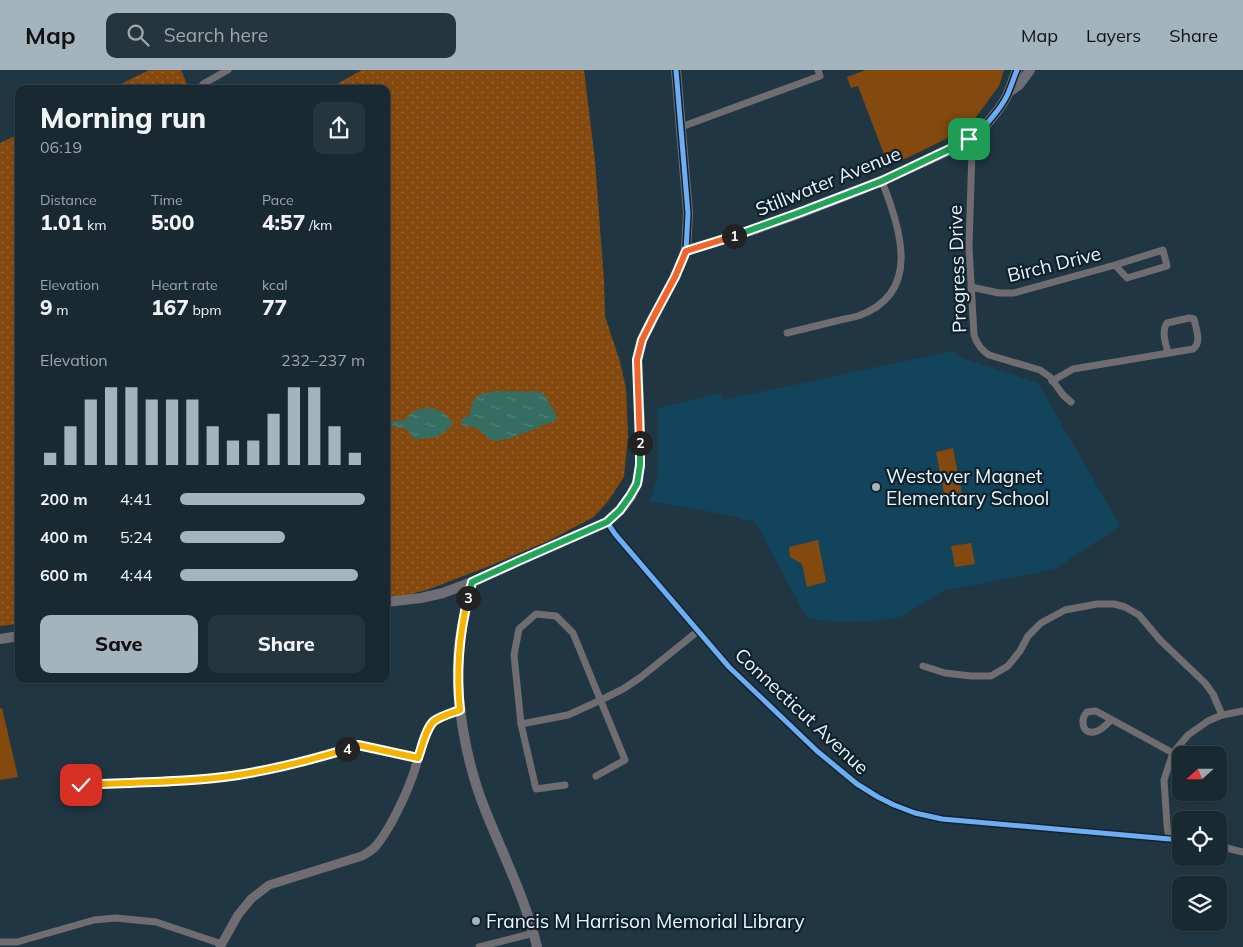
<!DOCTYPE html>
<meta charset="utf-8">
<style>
:root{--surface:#182932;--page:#25353e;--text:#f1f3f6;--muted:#9fa6ac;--line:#36454d;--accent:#a3b4bd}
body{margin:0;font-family:Mulish,sans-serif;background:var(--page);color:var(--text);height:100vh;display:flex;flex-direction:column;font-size:19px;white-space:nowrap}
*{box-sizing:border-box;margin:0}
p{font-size:16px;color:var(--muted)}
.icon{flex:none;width:28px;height:28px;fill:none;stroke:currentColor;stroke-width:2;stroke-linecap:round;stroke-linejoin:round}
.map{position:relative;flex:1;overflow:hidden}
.panel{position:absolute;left:15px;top:15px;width:375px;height:598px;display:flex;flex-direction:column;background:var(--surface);border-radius:10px;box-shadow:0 1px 4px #0004,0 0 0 1px var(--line)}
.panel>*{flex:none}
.needle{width:32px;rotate:249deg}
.controls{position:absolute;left:1172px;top:676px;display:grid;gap:10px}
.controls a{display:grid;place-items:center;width:55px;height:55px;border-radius:10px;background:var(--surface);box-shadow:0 1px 4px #0004,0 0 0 1px var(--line);font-size:25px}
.pin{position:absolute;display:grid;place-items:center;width:42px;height:42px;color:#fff;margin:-21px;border-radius:10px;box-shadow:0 2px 8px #0006}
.km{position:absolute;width:25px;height:25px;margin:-12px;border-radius:50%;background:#222;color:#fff;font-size:14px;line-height:25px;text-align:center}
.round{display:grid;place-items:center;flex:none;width:52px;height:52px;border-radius:10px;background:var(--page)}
.overview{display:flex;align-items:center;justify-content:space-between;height:85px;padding:0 25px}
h1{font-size:28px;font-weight:800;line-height:38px}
.figures{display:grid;grid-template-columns:repeat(3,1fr);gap:8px;height:85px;padding:5px 25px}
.figures div{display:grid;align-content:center}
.figures b{font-size:21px;font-weight:800}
.figures small{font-size:14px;font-weight:400}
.figures p{font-size:14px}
.chart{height:140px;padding:10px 25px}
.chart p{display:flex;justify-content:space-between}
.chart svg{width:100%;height:90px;margin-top:5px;stroke:var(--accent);stroke-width:6}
.action{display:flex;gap:10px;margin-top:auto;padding:10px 25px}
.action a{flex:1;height:58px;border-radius:10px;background:var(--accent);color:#111;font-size:20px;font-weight:800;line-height:58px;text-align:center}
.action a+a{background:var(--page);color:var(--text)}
ul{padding:0 25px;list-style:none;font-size:16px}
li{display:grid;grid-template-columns:80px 60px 1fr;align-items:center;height:38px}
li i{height:12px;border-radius:6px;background:var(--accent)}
header{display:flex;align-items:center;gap:30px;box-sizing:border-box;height:70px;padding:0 25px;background:var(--accent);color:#111}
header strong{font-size:24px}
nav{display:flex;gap:28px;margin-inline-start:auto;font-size:18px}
.search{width:350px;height:45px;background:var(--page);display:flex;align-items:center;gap:12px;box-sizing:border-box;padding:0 18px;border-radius:10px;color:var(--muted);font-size:19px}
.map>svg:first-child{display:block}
.built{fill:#12445c}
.grass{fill:url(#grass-dots)}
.park{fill:#83490f}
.water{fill:url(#water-ripples)}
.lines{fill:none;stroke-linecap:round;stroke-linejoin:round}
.minor{stroke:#706d71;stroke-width:7}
.tertiary{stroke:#706d71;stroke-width:9}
.secondary{stroke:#6f6e74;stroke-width:10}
.cycleway-casing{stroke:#10212b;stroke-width:8}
.cycleway{stroke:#6dadf4;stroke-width:5}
.split-1-casing{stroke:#fff;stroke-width:10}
.split-2-casing{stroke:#fff;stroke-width:10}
.split-3-casing{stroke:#fff;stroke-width:10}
.split-4-casing{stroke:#fff;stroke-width:10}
.split-5-casing{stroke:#fff;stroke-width:10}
.split-1{stroke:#22a559;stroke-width:6}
.split-2{stroke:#f0652b;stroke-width:6}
.split-3{stroke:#22a559;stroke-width:6}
.split-4{stroke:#f5b400;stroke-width:6}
.split-5{stroke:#f5b400;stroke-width:6}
.poi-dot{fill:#a3b4bd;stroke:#10212b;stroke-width:2}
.labels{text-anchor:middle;stroke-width:4.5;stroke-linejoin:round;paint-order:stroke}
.street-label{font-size:19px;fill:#e9f7ff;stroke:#10212b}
.poi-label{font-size:19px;fill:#e9f7ff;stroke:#10212b;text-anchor:start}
</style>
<header>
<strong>Map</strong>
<div class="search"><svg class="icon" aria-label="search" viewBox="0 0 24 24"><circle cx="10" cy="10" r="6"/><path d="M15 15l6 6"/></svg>Search here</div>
<nav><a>Map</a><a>Layers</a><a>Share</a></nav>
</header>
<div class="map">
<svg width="1243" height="877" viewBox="0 0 1243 877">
<defs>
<pattern id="grass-dots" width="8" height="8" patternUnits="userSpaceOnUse" patternTransform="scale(1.25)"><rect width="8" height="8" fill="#83490f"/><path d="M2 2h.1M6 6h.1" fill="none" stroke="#956433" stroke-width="1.8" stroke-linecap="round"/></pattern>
<pattern id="water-ripples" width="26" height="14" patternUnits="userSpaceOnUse" patternTransform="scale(1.25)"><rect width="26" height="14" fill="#366d61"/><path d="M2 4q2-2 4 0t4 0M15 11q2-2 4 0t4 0" fill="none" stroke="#538379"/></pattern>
</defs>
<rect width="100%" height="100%" fill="#203743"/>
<polygon class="built" points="952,281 959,287 1012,304 1038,313 1120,456 1056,498 1033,504 945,520 900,547 873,551 837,552 807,548 754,450 747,451 739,447 650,431 658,403 658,338 722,323 723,330"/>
<g class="grass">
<polygon points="149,0 181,0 189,19 111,19"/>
<polygon points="362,0 584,0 595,91 604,211 605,246 620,292 626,318 628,366 624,407 608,431 594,447 550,470 492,495 427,520 402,526 386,527 386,19 328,19"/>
<polygon points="19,64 19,554 0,556 0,73"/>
</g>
<g class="park">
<polygon points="866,0 1004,0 999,16 973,51 960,62 907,88 881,98 878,90 885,87 858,16 851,18 847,7"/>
<polygon points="953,378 963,430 946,433 936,382"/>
<polygon points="818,470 826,512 807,517 802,494 790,487 789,477"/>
<polygon points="971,473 975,494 955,497 951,476"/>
<polygon points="2,638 18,707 0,710 0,639"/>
</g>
<g class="water">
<path d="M 510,321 L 527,322 L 538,321 L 544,324 L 555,342 L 555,345 L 557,347 L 555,351 C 551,354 545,353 541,356 C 530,361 503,373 492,370 C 484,367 483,361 477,358 C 470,355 463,359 460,352 L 465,347 L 470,345 C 471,340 471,333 475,329 C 481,320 500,322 510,321 Z"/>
<path d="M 423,338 C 437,337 446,342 453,354 L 446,361 L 437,367 L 415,369 L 406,359 L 391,356 L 386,357 L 386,352 L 400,351 L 405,350 L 411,343 Z"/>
</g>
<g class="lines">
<g class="minor">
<polyline points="203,14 228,0"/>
<polyline points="681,57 820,6 818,0"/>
<path d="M 969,69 L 972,80 L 969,177 L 974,265 C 977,274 981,280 989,285 L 1040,300 L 1050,307 L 1063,325 L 1071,332"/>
<polyline points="971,217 999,223 1014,223 1115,195 1127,208 1167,196 1163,180 1115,195"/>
<path d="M 787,263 C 803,259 820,255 836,251 C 843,249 851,248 858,246 C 923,223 900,159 882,111"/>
<path d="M 1052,311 L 1073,299 L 1193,279 C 1202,273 1196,259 1194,249 L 1189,248 L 1167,253 C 1161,261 1166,274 1168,283"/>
<polyline points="607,452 615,464 729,597 817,681 857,714 878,727 894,735 915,743 942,749 1181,770"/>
<polyline points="923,596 945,603 971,606 991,606 1008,596 1020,581 1028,566 1041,553 1065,540 1097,534 1114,534 1125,537 1139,545 1160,570 1205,613 1213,624 1222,645"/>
<path d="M 1111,650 C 1106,655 1101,661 1094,662 C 1082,664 1080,650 1087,642 L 1096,641 L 1173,683"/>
<polyline points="521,654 568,645 601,630 623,619 641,607 698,561"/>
<polyline points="81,715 185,710 238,705 304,692 358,675 418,688"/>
<polyline points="565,715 536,719 521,654 514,585 519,559 536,544 556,546 573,563 625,690 596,706"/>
<polyline points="1169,769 1167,755 1164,710 1173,683 1188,665 1208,651 1222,645 1243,641"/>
<polyline points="1219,776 1243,782"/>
<polyline points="0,872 17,872 94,850 116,848 156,852 222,874"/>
<polyline points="479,877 534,863"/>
</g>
<path class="tertiary" d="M 220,877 L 238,845 L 251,829 L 269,815 L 362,786 C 366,784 371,781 375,777 C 390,760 408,721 415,699 C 419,686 423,663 433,653 C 439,646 451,643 460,639"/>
<g class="secondary">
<polyline points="1009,22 1019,15 1030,0"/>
<path d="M 686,181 C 764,158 843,129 917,95 C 938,85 962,76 980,61 C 989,52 1005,33 1009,21 C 1012,14 1014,7 1017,0"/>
<path d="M 472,512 C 467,533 462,554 459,575 C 454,629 466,693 486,742 C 504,787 526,830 537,877"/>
<polyline points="386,532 421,528 443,523 472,512 516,492 607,452 620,440 631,426 638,410 640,395 640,354 637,290 642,270 653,248 675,207 686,181 688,143 676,0"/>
<polyline points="0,569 19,566"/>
</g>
<g class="cycleway-casing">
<g id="cycleway">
<path d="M 686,181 C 764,158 843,129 917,95 C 938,85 962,76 980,61 C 989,52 1005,33 1009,21 C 1012,14 1014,7 1017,0"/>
<polyline points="607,452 615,464 729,597 817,681 857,714 878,727 894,735 915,743 942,749 1181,770"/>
<polyline points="472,512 516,492 607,452 620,440 631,426 637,414 640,395 640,354 637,290 642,270 653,248 675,207 686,181 688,143 676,0"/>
</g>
</g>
<use href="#cycleway" class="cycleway"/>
</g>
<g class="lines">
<g class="split-1-casing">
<polyline id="split-1" points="734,166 801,142 882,111 958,75 969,69"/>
</g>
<g class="split-2-casing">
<polyline id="split-2" points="640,373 637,290 642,270 653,248 675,207 686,181 734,166"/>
</g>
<g class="split-3-casing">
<polyline id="split-3" points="468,528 472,512 516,492 607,452 620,440 630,426 637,414 640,395 640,373"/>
</g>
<g class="split-4-casing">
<path id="split-4" d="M 347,679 L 358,675 L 418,688 C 422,677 426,658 434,651 C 441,646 452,643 460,640 C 456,602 459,565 468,528"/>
</g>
<g class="split-5-casing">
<path id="split-5" d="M 81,715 C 133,712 186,713 238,705 C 275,699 311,690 347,679"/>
</g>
<use href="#split-1" class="split-1"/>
<use href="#split-2" class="split-2"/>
<use href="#split-3" class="split-3"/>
<use href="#split-4" class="split-4"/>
<use href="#split-5" class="split-5"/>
</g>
<g class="poi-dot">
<circle cx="876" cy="417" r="5"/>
<circle cx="476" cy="851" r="5"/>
</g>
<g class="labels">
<g class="street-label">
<text transform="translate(828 111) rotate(-22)" y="7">Stillwater Avenue</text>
<text transform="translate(1054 194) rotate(-14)" y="7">Birch Drive</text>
<text transform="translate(957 199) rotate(-92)" y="7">Progress Drive</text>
<text transform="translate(802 641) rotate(43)" y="7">Connecticut Avenue</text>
</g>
<g class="poi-label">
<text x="886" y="413">Westover Magnet<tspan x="886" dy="22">Elementary School</tspan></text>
<text x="486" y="858">Francis M Harrison Memorial Library</text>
</g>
</g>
</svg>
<div class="controls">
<a><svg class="needle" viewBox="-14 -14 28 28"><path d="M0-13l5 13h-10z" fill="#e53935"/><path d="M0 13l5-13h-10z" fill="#9fa6ac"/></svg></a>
<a><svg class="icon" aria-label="locate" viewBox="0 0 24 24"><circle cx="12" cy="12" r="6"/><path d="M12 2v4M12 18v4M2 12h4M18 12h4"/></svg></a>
<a><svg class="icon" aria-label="layers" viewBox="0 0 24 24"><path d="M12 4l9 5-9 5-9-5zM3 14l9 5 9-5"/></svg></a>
</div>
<div class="pin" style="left:969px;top:69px;background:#1e9e55"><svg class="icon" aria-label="arrive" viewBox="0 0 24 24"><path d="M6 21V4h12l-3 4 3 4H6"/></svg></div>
<div class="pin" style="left:81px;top:715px;background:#d93025"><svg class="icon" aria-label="check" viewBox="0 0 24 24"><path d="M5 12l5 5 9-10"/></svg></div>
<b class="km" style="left:734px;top:166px">1</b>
<b class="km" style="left:640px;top:373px">2</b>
<b class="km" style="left:468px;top:528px">3</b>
<b class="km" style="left:347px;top:679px">4</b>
<section class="panel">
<div class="overview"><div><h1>Morning run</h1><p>06:19</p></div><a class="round"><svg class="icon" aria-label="share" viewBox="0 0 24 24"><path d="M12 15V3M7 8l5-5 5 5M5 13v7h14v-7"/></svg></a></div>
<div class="figures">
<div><p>Distance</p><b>1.01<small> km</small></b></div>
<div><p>Time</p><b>5:00</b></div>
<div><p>Pace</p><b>4:57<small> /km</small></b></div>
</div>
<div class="figures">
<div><p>Elevation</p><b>9<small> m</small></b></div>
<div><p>Heart rate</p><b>167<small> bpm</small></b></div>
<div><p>kcal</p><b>77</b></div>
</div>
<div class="chart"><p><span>Elevation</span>232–237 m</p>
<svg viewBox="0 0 160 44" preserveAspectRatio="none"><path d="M5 44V38M15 44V25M25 44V12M35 44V6M45 44V6M55 44V12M65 44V12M75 44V12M85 44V25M95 44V32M105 44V32M115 44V19M125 44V6M135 44V6M145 44V25M155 44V38"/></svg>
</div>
<ul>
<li><b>200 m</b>4:41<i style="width:100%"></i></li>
<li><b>400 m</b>5:24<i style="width:57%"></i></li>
<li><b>600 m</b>4:44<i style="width:96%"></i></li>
</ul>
<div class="action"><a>Save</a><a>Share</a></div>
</section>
</div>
